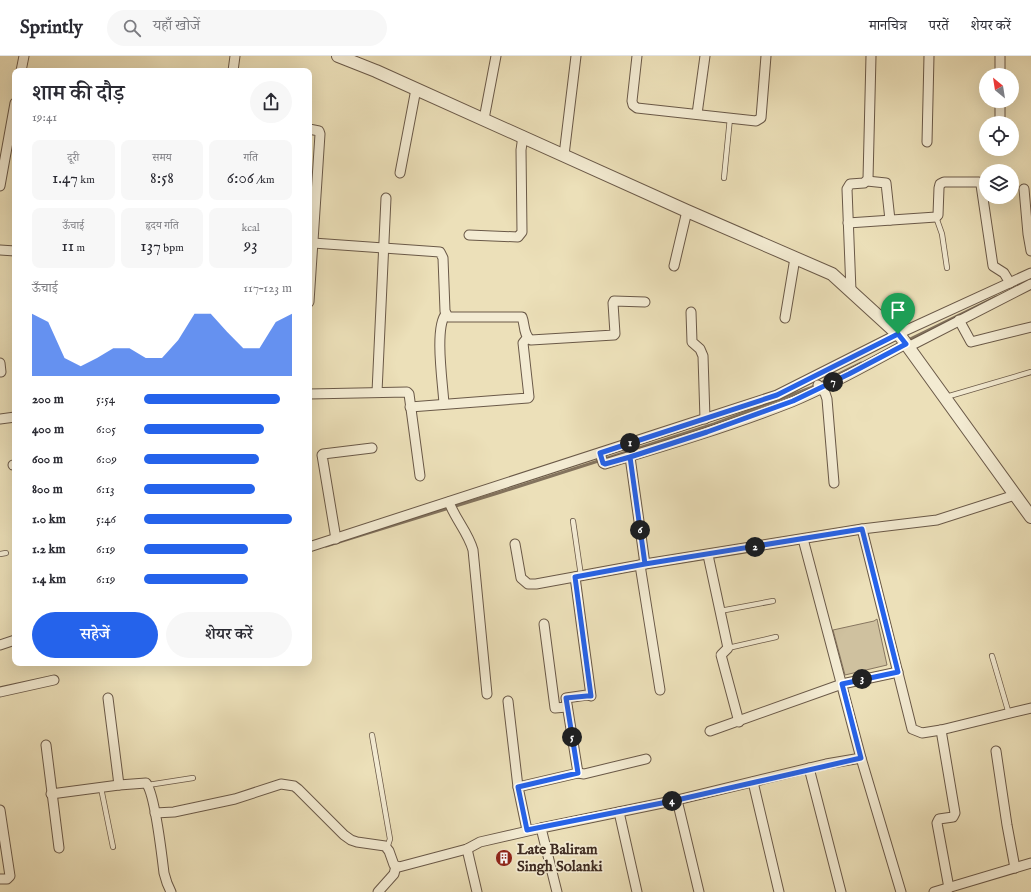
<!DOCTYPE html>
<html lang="hi">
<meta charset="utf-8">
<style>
:root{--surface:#fff;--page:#f7f7f7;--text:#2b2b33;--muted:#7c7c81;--line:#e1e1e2;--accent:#2563eb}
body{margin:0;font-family:"IM FELL English","Noto Serif Devanagari",serif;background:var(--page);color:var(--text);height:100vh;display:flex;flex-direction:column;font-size:15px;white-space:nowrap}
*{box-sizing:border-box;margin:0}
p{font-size:13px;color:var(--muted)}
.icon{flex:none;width:22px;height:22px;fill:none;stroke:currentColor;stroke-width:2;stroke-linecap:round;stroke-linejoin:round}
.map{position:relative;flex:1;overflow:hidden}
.drawer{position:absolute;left:12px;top:12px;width:300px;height:598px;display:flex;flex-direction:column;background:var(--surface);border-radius:8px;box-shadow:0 4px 16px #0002}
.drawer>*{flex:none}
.needle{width:26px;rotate:330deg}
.controls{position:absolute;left:979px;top:12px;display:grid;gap:8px}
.controls a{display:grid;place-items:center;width:40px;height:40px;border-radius:50%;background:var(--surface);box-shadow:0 4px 16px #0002;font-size:20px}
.pin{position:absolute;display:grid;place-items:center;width:34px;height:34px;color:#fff;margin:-41px -17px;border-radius:50% 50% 50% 0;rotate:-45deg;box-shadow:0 0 4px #0007}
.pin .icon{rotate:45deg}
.km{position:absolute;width:20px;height:20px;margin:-10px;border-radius:50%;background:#222;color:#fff;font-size:11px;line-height:20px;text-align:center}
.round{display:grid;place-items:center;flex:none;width:42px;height:42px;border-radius:21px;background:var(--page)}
.headline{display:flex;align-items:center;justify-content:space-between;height:68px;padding:0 20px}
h1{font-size:22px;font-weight:600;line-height:30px}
.stats{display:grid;grid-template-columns:repeat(3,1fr);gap:6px;height:68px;padding:4px 20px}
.stats div{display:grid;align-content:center;border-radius:8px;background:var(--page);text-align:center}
.stats b{font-size:17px;font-weight:600}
.stats small{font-size:11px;font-weight:400}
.stats p{font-size:11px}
.chart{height:112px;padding:8px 20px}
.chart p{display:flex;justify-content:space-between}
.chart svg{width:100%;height:72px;margin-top:4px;fill:var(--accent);opacity:.7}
.button{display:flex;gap:8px;margin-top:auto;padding:8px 20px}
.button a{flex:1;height:46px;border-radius:24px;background:var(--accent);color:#fff;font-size:16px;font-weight:600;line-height:46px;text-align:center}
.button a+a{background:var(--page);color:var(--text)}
ul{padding:0 20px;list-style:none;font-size:13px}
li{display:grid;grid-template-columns:64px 48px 1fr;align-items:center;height:30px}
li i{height:10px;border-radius:5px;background:var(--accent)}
header{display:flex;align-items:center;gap:24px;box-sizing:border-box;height:56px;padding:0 20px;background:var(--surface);border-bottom:1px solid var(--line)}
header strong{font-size:19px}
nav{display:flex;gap:22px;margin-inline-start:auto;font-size:14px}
.search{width:280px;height:36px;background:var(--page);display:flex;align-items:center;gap:10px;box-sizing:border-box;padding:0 14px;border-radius:22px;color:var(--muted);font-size:15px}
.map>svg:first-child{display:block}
.green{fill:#cfc19f;stroke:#877660}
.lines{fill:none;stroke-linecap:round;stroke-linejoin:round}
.stream{stroke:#83735e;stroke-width:3}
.service-casing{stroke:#6a5948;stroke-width:6}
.minor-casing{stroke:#6a5948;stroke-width:11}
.tertiary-casing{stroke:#6a5948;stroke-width:14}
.service{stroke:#f3ebd2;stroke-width:4.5}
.minor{stroke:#f3ebd2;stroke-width:9}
.tertiary{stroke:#f3ebd2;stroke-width:12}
.route-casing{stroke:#fff;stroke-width:8}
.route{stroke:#2563eb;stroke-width:5}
.labels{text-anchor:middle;stroke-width:3.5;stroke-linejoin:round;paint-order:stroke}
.poi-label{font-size:15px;font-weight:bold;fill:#3f2c22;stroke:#f3ebd2;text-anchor:start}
</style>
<header>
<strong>Sprintly</strong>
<div class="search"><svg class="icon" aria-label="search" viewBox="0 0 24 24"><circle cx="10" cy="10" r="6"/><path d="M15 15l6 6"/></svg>यहाँ खोजें</div>
<nav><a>मानचित्र</a><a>परतें</a><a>शेयर करें</a></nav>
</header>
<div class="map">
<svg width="1031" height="836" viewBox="0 0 1031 836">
<rect width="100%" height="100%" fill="#ece0b9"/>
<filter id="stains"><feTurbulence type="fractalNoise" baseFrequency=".005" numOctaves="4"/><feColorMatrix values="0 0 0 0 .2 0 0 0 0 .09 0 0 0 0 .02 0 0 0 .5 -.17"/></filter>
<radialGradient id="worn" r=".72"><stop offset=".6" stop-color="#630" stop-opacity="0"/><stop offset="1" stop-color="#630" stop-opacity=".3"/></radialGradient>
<polygon class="green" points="877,563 887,609 845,619 833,574 874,565"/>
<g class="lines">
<g class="stream">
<polyline points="908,284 996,241"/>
<polyline points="326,490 498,437 714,368 810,332 861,307"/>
</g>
<g class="service-casing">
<g id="service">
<polyline points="724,122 730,62"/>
<polyline points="936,161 942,178 947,212"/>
<polyline points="946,341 1031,316"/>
<polyline points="573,465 581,520"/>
<polyline points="0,498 6,497"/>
<polyline points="720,555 773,545"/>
<polyline points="728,592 776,581"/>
<polyline points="992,600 1009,658"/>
<polyline points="372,679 390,783 387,792"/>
<polyline points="148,729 193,722"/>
<polyline points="101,732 113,791"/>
</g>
</g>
<g class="minor-casing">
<g id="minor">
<polyline points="637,0 632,45 633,49 637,52 756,65 761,62 766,0"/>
<polyline points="21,15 24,0"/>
<polyline points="233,15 235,0"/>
<polyline points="1000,19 1000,0"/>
<polyline points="697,58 705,0"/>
<polyline points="484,63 496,0"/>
<polyline points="1000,67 1000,45"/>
<polyline points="309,73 319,75 320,78 309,246"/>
<polyline points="927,86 929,0"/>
<polyline points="564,99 576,0"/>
<polyline points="400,117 416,33"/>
<polyline points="867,125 886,127 890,164"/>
<polyline points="0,130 15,47"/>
<polyline points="1024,133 1028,178 1031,195"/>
<polyline points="848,167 936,161 938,159 939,132 940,128 944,126 979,126 981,129 993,210 1004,217 1010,227"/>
<polyline points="469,179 518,181 522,176 521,94 523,80"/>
<path d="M 313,187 L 440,196 L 443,202 L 445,255 L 448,261 L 522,261 C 525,268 523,279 531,284 L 614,279 L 615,278 L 613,247 L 614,245 L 645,246"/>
<polyline points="0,194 15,195"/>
<polyline points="674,210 687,155"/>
<polyline points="851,235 847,133 850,128 864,127 868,123 871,0"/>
<polyline points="691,256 692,286 700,293 703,300 705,363"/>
<polyline points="785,262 795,202"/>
<polyline points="959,264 971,286 1031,271"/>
<polyline points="908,291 1031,228"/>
<polyline points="0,307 1,316"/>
<polyline points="818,329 825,337 827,343 834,427"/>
<polyline points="377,336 386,142"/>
<polyline points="309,338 407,336 409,338 420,420"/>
<path d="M 444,348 C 443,329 434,271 446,258"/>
<polyline points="410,351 528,342 529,341 523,287 527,282"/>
<polyline points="0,363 15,361"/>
<path d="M 600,397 L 603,407 L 605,408 C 668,389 731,370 792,346 C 831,330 869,308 906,288"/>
<polyline points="630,401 645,508"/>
<polyline points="13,409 15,409"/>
<path d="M 449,446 C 455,463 468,476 473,494 L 487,638"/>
<polyline points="862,473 912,673 922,677 941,674 1031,652"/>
<polyline points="336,483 322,399 323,398 372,392"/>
<polyline points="803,483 861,702 901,836"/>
<polyline points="515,488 521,522 528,528 536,528 645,508 862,473 937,464 1015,439"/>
<polyline points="309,491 777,339 898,278 1031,217"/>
<polyline points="708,499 728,592 721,599 739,666"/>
<polyline points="640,509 660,634"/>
<polyline points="575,521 591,640 587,639 566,642 578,717"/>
<polyline points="544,568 555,652 567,651"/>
<polyline points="0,589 15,584"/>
<polyline points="0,636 54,624"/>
<polyline points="108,642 119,729"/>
<polyline points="508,645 518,731 527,774"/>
<polyline points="941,674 955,757 953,761 939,763 937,767 949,832"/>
<polyline points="710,675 842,628 898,616"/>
<polyline points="46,689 59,792"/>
<polyline points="996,695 1007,769 1015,812"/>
<polyline points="809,712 841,836"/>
<polyline points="753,726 779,836"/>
<polyline points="518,731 578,717 584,718 646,703"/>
<path d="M 51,738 L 119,729 L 146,727 C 155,737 162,801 164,817 L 167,827 L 171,836"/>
<polyline points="677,744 699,836"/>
<polyline points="0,754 10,820 7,823 0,823"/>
<polyline points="619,756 637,836"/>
<polyline points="155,757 174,756 235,743 281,728 294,730 298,733 344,779 351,784 357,786 385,790 389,795 394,809 399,811 467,793 480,786 541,772"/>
<polyline points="467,793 477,836"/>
<polyline points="378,836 394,818 396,810"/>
<polyline points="557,836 541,772 677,744 826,708 861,702"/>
<polyline points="934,836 1031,807"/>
</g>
</g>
<g class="tertiary-casing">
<polyline id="tertiary" points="338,0 376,15 687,155 832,218 901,281 1031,461"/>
</g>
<use href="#service" class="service"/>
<use href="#minor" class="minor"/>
<use href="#tertiary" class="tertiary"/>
</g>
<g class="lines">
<g class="route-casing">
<polyline id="route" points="898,278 777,339 600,397 603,407 605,408 630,401 645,508 862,473 898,616 842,628 861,702 677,744 527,774 518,731 578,717 566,642 587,640 591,640 575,521 645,508 630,401 707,376 793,345 849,318 906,288 898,278"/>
</g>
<use href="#route" class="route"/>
</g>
<defs>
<g id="building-disc" transform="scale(0.9)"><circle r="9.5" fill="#8f2418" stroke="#f3ebd2"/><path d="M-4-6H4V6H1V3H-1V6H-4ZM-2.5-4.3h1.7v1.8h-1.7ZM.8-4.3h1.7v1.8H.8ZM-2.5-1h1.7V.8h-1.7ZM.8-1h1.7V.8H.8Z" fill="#fff"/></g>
</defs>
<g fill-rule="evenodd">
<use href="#building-disc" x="504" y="802"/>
</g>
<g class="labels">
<g class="poi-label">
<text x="517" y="798">Late Baliram<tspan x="517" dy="17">Singh Solanki</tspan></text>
</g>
</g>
<rect width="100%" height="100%" filter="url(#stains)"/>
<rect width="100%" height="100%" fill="url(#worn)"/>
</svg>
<div class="controls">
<a><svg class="needle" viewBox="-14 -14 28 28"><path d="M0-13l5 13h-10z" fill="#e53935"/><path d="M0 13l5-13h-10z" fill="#7c7c81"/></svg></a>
<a><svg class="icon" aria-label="locate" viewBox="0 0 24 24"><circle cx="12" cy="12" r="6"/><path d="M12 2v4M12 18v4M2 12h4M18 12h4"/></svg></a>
<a><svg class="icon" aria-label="layers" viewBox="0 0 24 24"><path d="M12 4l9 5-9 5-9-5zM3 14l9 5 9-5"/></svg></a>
</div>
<div class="pin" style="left:898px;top:278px;background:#1e9e55"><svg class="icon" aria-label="arrive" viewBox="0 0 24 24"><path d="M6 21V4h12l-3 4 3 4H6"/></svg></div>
<b class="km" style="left:630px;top:387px">1</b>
<b class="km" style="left:755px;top:491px">2</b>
<b class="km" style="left:862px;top:623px">3</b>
<b class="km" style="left:672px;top:745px">4</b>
<b class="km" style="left:572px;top:681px">5</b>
<b class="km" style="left:640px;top:474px">6</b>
<b class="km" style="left:833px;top:326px">7</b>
<section class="drawer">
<div class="headline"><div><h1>शाम की दौड़</h1><p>19:41</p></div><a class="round"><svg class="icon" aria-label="share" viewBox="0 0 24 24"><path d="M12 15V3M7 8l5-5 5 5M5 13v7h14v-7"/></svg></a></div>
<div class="stats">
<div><p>दूरी</p><b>1.47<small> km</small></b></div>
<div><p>समय</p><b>8:58</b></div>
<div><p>गति</p><b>6:06<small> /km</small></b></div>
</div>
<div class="stats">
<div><p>ऊँचाई</p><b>11<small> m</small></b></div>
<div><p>हृदय गति</p><b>137<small> bpm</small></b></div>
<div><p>kcal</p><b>93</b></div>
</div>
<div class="chart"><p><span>ऊँचाई</span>117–123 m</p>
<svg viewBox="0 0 160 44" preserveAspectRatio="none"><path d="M0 44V6L10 11L20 33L30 38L40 33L50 27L60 27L70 33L80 33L90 22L100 6L110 6L120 17L130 27L140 27L150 11L160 6V44z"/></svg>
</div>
<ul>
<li><b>200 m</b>5:54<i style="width:92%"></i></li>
<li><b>400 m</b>6:05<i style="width:81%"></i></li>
<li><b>600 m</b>6:09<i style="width:78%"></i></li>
<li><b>800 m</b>6:13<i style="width:75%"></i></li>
<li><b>1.0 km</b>5:46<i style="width:100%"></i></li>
<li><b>1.2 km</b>6:19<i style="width:70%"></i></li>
<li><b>1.4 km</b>6:19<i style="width:70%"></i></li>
</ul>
<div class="button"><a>सहेजें</a><a>शेयर करें</a></div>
</section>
</div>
